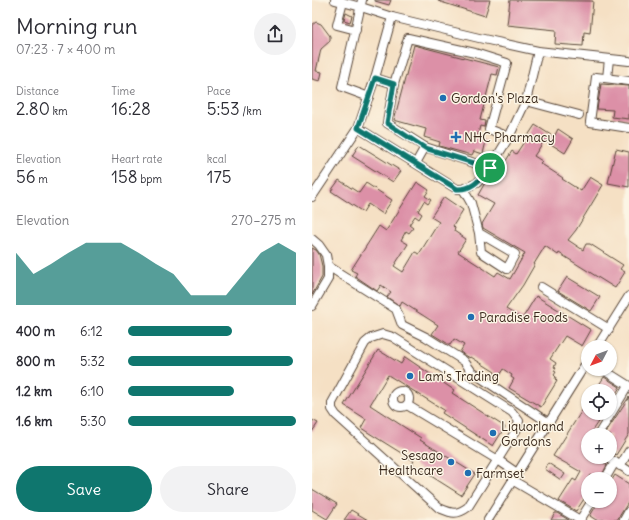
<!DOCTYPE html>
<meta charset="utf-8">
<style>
:root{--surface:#fff;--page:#f2f2f3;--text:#2b2b33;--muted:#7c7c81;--accent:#0f766e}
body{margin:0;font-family:Delius,sans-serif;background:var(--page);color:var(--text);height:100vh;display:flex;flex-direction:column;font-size:15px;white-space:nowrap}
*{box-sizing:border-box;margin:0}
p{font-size:13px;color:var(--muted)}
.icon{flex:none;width:22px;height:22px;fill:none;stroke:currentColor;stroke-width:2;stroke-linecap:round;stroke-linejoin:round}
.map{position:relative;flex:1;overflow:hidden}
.side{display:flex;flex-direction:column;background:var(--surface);width:312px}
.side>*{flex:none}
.needle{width:26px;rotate:229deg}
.fabs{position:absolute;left:269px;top:340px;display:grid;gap:8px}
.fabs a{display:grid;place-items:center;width:36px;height:36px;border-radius:50%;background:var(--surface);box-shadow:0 1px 3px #0004;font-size:20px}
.pin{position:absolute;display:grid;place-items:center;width:34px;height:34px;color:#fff;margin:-17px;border:2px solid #fff;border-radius:50%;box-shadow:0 1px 4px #0007}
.round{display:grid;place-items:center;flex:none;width:42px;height:42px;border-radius:21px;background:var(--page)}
.summary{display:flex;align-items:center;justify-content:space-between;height:68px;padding:0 16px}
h1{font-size:22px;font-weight:600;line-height:30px}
.metrics{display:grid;grid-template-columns:repeat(3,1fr);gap:6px;height:68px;padding:4px 16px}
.metrics div{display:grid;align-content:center}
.metrics b{font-size:17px;font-weight:600}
.metrics small{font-size:11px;font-weight:400}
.metrics p{font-size:11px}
.chart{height:112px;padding:8px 16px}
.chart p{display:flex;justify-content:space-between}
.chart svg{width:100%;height:72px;margin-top:4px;fill:var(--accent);opacity:.7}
.action{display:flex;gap:8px;margin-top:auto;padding:8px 16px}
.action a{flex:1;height:46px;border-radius:24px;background:var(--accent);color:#fff;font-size:16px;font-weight:600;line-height:46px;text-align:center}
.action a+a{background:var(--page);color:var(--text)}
ul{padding:0 16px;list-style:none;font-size:13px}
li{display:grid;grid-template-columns:64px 48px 1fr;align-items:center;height:30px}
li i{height:10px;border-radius:5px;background:var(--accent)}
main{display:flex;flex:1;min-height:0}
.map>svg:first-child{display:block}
.building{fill:#dc90a7}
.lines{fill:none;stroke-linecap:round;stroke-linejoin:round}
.minor-casing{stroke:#574537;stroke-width:10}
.minor{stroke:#fff;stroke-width:8}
.route-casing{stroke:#fff;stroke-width:8}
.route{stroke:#0f766e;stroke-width:5}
.poi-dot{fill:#1f6fb2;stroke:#fcf5e5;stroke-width:1.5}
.labels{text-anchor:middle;stroke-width:3;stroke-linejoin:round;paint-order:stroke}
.poi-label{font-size:13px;fill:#3b2a1e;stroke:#fcf5e5;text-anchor:start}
</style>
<main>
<section class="side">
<div class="summary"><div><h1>Morning run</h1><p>07:23 · 7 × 400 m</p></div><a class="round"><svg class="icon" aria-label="share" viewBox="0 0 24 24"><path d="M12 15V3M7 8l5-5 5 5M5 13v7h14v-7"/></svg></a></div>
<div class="metrics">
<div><p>Distance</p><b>2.80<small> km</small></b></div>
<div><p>Time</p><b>16:28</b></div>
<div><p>Pace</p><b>5:53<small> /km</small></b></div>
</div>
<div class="metrics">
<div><p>Elevation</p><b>56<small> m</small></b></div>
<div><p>Heart rate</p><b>158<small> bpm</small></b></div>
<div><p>kcal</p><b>175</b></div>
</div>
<div class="chart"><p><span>Elevation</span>270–275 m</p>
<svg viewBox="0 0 160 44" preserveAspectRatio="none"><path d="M0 44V12L10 25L20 19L30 12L40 6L50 6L60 6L70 12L80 19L90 25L100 38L110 38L120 38L130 25L140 12L150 6L160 12V44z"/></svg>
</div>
<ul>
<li><b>400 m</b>6:12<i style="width:62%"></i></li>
<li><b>800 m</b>5:32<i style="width:98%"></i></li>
<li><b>1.2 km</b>6:10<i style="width:63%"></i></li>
<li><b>1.6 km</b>5:30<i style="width:100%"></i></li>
</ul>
<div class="action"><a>Save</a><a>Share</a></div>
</section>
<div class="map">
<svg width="317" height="520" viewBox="0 0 317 520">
<rect width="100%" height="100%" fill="#fcf5e5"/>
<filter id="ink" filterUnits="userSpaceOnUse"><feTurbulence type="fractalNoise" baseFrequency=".025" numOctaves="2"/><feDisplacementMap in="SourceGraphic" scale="8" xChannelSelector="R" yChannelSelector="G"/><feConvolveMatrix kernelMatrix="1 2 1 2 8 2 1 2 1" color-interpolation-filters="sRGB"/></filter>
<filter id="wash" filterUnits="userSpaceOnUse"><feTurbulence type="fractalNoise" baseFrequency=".012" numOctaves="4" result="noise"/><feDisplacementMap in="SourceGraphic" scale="16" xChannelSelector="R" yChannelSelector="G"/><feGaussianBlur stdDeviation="0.9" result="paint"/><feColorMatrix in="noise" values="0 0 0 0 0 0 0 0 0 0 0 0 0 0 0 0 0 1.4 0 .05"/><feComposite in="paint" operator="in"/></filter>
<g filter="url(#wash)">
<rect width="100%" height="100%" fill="#f5e0c4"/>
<g id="blocks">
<g class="building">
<polygon points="63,0 79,0 77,5 63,1"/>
<polygon points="126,0 178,0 173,16 126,1"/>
<polygon points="198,0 281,1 278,33 272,32 271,46 243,44 244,30 195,25"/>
<polygon points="34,13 40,16 38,22 32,20"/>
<polygon points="4,22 9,24 18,36 18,41 9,49 4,71 10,72 8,81 0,79 0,25"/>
<polygon points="102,45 187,67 185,75 180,74 168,120 173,121 172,127 168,126 165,138 174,141 171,154 162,151 160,155 127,146 128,142 112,137 114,129 82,120"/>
<polygon points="289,84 317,86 317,119 300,117 301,110 285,109"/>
<polygon points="223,125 242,137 246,129 261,139 253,153 234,141 234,142 232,141 222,156 230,161 228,163 251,178 250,179 269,191 278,177 291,185 264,230 256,240 271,250 274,244 278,244 311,265 308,269 313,272 303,288 247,253 246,255 233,246 222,264 223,264 211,285 194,309 210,319 224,296 279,330 270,346 253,336 238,359 244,363 242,367 244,368 242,371 244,372 242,375 244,377 243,379 245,381 229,407 197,388 202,379 199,377 200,375 191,369 185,379 181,376 183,372 159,357 158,358 148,352 152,345 142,339 138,345 120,334 126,325 90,302 88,306 75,297 79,292 69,285 65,291 43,276 45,273 39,270 67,226 74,231 105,182 117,190 113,196 119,200 116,204 112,201 106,211 110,214 107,219 103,216 97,225 101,228 97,233 94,231 89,240 96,244 82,266 91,272 103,252 107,254 127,222 119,217 132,197 151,210 141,226 143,228 142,231 154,239 146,252 183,276 186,272 198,279 213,253 171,228 170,224 182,204 166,195 174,181 182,172 186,165 190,167 200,151 204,154"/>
<polygon points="47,145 89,171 81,182 40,156"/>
<polygon points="304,149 317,152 317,187 296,183"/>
<polygon points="27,180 47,193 54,183 80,200 71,214 56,204 51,212 19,191"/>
<polygon points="0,248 4,250 7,254 10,266 10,277 0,295"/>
<polygon points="255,277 288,297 279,311 246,291"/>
<polygon points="66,350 89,364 93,357 142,390 140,393 193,427 181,446 130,413 132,410 76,375 58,405 109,438 108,440 163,474 149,495 100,464 102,461 49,428 54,419 32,405"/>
<polygon points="292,377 308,387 298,403 298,391 283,391"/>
<polygon points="317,397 317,434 304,455 298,451 298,435 292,435"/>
<polygon points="276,401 276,413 292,413 277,435 276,435 276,457 281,457 295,465 288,479 285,479 278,475 272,486 276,489 276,493 264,511 247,501 261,479 264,481 269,472 241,456"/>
<polygon points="0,420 6,423 0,432"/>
<polygon points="236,463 253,474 249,480 233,469"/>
<polygon points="303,475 317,484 317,501 305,520 284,520 278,516 287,501 298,501 298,483"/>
<polygon points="0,489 25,504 15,519 0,510"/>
<polygon points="39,510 56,520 32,520"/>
<polygon points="243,513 245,513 257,520 239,520"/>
</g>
</g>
</g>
<g filter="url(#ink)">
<use href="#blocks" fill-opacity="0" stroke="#574537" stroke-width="1"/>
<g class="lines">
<g class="minor-casing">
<g id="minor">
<polyline points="23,0 49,7 80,17 167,38 226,51 317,61"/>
<polyline points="50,0 41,40 30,87 57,97"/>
<polyline points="31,2 25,25 44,30"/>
<polyline points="63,78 82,84 75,123 113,147"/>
<polyline points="295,78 297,59"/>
<polyline points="317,81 284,77 278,122 317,128"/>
<polyline points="82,84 96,38 163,53 195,63 177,129 197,137"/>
<polyline points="214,101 267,115"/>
<polyline points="46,128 140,186 145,189 151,189 165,183 178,168 197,137 214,101 226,51"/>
<polyline points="104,163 113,147 178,168"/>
<polyline points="151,189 159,203 167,233 203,254 195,269 169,252 167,233"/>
<polyline points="0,197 46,128 63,78 80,17"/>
<polyline points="0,239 7,245 14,255 16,266 16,279 0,306"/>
<polyline points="16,266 84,309 90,325 114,337 152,361 160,372 237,423"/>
<polyline points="229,287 297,329"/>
<path d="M 71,334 L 81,337 L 200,412 L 207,421 L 205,429 L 156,507 C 144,516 139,513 127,508 L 24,415 L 20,409 L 20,403 L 53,343 L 59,338 Z"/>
<polyline points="285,347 317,296"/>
<polyline points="290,369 317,386"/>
<circle cx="89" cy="399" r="8"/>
<polyline points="95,405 186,460 205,473"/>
<polyline points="286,435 316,386"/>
<polyline points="295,457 317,471"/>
<polyline points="308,466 317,451"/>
<polyline points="293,479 303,462"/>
<polyline points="200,480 268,520"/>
<polyline points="176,520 276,360"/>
<polyline points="268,520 280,501"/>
<polyline points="312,520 317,511"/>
</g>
</g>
<use href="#minor" class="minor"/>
</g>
</g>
<g class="lines" filter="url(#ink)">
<g class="route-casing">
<path id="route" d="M 63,78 L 82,84 L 75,123 L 113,148 L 178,168 C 168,179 161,190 145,189 L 46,128 Z"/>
</g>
<use href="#route" class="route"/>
</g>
<g class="poi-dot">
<circle cx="131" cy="98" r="4"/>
<path d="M142 131h4v4h4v4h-4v4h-4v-4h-4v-4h4z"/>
<circle cx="159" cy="317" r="4"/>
<circle cx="98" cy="376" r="4"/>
<circle cx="181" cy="433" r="4"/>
<circle cx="139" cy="462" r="4"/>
<circle cx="156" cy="473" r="4"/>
</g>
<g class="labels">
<g class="poi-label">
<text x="139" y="103">Gordon's Plaza</text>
<text x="152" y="142">NHC Pharmacy</text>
<text x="167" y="322">Paradise Foods</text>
<text x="106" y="381">Lam's Trading</text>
<text x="189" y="431">Liquorland<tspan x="189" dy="15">Gordons</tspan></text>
<text x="131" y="460" text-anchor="end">Sesago<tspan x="131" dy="15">Healthcare</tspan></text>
<text x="164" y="478">Farmset</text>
</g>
</g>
</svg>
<div class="fabs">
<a><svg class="needle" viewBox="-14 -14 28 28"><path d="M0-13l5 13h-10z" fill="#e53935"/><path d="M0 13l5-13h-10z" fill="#7c7c81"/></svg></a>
<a><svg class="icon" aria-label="locate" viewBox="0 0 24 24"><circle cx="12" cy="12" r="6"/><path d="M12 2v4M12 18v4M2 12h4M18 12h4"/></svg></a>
<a>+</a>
<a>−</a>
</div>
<div class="pin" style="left:178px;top:168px;background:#1e9e55"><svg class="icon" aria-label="arrive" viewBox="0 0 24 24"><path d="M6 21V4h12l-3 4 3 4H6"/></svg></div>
</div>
</main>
